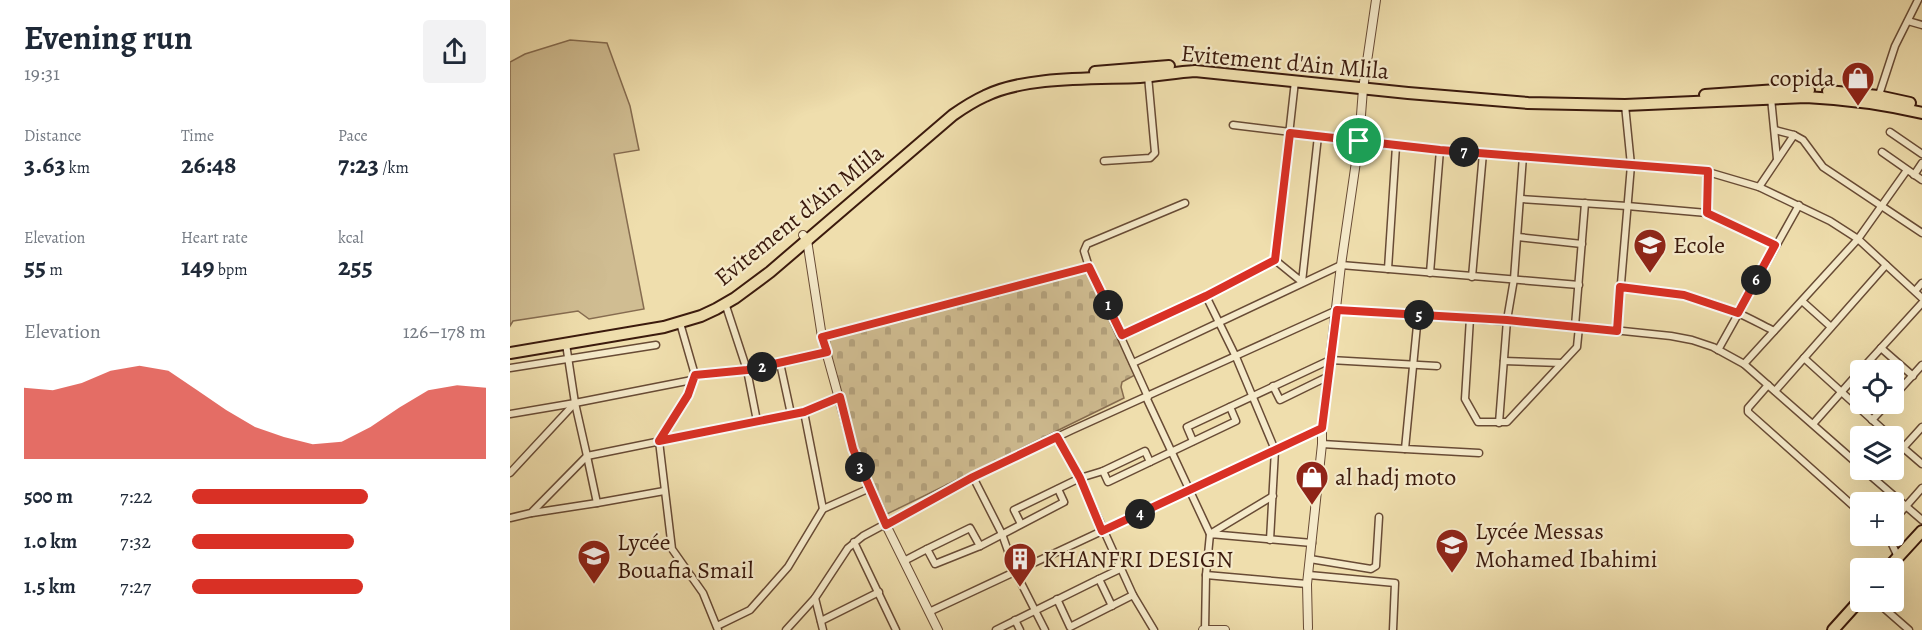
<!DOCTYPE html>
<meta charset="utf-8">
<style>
:root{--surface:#fff;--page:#f2f2f3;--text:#1f2937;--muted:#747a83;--accent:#d93025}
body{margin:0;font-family:Alegreya,serif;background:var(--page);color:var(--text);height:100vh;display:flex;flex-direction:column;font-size:22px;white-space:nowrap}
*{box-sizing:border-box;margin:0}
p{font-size:20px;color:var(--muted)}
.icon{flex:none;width:33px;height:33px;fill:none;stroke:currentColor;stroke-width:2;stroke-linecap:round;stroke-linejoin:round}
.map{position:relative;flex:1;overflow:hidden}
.details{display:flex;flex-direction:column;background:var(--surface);width:510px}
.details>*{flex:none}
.buttons{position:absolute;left:1340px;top:360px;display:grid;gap:12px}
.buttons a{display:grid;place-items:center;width:54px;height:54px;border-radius:6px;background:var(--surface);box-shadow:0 6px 24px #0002;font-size:30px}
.pin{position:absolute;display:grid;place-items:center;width:51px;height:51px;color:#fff;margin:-26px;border:3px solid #fff;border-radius:50%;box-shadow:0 2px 6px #0007}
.km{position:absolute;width:30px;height:30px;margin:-15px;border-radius:50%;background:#222;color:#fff;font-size:16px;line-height:30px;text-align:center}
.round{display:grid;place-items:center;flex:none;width:63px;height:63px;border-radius:6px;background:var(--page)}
.headline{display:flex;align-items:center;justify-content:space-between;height:102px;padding:0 24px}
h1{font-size:33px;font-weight:700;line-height:45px}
.figures{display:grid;grid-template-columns:repeat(3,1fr);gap:9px;height:102px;padding:6px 24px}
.figures div{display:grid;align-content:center}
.figures b{font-size:26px;font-weight:700}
.figures small{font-size:16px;font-weight:400}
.figures p{font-size:16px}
.chart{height:168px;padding:12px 24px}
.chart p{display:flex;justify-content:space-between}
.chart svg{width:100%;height:108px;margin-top:6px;fill:var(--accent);opacity:.7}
ul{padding:0 24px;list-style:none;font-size:20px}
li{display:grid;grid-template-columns:96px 72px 1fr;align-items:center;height:45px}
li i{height:15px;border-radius:8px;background:var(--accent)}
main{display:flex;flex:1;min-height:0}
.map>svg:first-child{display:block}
.cemetery{fill:url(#cemetery-stones);stroke:#866c50;stroke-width:1.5}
.pitch{fill:#d0bd92;stroke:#866c50;stroke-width:1.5}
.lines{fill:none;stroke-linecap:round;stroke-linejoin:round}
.minor-casing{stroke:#684b35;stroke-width:9}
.tertiary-casing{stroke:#684b35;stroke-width:10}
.primary-casing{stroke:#3b1a0d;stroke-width:14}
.trunk-casing{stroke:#3b1a0d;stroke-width:14}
.minor{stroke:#f5eaca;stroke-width:6}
.tertiary{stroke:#f5eaca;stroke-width:8}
.primary{stroke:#efdead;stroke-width:10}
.trunk{stroke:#efdead;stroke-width:10}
.route-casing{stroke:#fff;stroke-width:12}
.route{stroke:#d93025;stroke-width:8}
.labels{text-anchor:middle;stroke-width:4.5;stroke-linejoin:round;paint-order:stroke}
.street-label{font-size:24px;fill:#3b1a0d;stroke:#f5eaca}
.poi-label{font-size:24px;fill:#3b1a0d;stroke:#f5eaca;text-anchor:start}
</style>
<main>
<section class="details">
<div class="headline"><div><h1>Evening run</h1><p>19:31</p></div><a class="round"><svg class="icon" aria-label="share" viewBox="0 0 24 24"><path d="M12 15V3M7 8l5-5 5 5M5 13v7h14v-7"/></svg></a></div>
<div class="figures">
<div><p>Distance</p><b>3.63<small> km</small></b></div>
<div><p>Time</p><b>26:48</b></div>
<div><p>Pace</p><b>7:23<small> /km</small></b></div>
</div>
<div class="figures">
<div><p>Elevation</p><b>55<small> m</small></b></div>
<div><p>Heart rate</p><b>149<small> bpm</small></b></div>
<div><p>kcal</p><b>255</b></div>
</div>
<div class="chart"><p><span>Elevation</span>126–178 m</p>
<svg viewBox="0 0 160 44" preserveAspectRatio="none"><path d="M0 44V15L10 16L20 13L30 8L40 6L50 8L60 16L70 24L80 31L90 35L100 38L110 37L120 31L130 23L140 16L150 14L160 15V44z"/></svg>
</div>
<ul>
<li><b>500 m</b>7:22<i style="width:60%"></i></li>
<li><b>1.0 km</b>7:32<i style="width:55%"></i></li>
<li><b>1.5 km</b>7:27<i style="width:58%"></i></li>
</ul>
</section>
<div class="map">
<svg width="1412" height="630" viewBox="0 0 1412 630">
<defs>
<pattern id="cemetery-stones" width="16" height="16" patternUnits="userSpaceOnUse" patternTransform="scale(1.5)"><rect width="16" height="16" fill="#d0bd92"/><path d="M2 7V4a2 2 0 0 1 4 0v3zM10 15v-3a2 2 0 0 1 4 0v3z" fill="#b4a27d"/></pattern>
</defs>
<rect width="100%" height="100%" fill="#efdead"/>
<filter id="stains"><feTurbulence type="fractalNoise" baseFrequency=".00333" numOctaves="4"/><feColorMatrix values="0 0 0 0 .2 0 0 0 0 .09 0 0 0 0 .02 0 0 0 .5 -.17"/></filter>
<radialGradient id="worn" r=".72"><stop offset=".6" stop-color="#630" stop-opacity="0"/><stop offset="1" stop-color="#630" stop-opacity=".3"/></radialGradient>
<polygon class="cemetery" points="578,271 625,375 612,382 611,387 614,398 377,514 344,441 316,338"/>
<polygon class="pitch" points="60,40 97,43 120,106 129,150 104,154 134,309 79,319 68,311 3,321 0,326 0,62 15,54"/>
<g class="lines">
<g class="minor-casing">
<g id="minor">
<polyline points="1398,21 1412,25"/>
<polyline points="1261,98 1267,159"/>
<polyline points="1368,98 1385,46 1408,0"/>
<polyline points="723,125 930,150 1198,172 1249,187 1320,221 1348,239 1412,298"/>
<polyline points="1265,130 1284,135 1293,140 1313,167 1412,233"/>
<polyline points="1380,132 1412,154"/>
<polyline points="1372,152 1412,180"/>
<polyline points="594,161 640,158 645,153 638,76"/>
<polyline points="1198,172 1197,213 1265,245"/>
<polyline points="1404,175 1412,163"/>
<polyline points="1249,187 1284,135"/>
<polyline points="1011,199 1117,206 1197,213"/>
<polyline points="1008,237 1072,244"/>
<polyline points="765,260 785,81"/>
<polyline points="878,269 886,146"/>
<polyline points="920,273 930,150"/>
<polyline points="962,277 973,153"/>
<path d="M 1110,287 C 1149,291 1185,295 1221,310 C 1236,316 1250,324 1264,331"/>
<polyline points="1405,291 1412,283"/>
<polyline points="696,296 726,357 765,450 760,540"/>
<polyline points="1292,301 1321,327"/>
<polyline points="215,303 237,370 247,421"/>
<polyline points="908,315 895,449 969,453"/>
<polyline points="960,318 955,399 968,422 997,422 1067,347 1069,327"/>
<polyline points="170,323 185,375 182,380 179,395 149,441 162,549 193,593 208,630"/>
<polyline points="1065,326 1075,203"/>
<polyline points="1107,331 1121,165 1115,105"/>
<polyline points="612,335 696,296 765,260 792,282 808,136"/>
<polyline points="312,337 579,267"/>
<polyline points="56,344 65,403 182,380"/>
<polyline points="1371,348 1403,376"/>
<polyline points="1208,350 1289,205"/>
<polyline points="1294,358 1380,436"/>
<polyline points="994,361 1051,363"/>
<polyline points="270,363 281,414"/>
<polyline points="623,363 831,265 1069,285"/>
<polyline points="1234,364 1348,239 1397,170"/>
<polyline points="0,368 146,345"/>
<polyline points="1351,370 1412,303"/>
<polyline points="185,375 237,370 317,352"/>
<polyline points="1258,385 1238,408 1238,412 1350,512"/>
<polyline points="763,386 770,400 817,377"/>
<polyline points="1265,391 1376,265"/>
<polyline points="636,397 700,534 763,496"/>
<polyline points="638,397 579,267 574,251 577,244 675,203"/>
<polyline points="1383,397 1412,365"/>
<polyline points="65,403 77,456 294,412 330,397"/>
<polyline points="294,412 313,509 360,488"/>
<polyline points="0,414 65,403"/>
<polyline points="1362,420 1377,404"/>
<polyline points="989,423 997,320 1004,279 1013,156"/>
<polyline points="1303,424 1350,371"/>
<polyline points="547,437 570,478 623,595 644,630"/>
<polyline points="1383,439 1412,464"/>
<polyline points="683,441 677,427 820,360 927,366"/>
<polyline points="812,444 895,449"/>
<polyline points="1393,448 1412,427"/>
<polyline points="1354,470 1412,520"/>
<polyline points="593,471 598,482 726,421 720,407"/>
<polyline points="0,473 65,403"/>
<polyline points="463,477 492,534 505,571 535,630"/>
<polyline points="22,513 87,503"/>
<polyline points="0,518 21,513 77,456 87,503 154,491"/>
<polyline points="1383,521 1412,488"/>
<polyline points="511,524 504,510 570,478 593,471 635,451 640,462"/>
<polyline points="1376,536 1381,542 1388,557"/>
<polyline points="344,542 386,630"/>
<polyline points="417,549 460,528 470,546"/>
<polyline points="800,559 861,569 866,566 869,517"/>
<polyline points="394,561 417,549 425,564 470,546 554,502 548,489"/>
<polyline points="696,575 797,584"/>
<polyline points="799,575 885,583 883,630"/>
<polyline points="305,598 313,630"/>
<polyline points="547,599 560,627 623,595"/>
<polyline points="1367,602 1399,630"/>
<polyline points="602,606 589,579 610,569"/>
<polyline points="419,612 812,428"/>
<polyline points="505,620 510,630"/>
<polyline points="311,621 369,592"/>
<polyline points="207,626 240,610 278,567 313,509"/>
<polyline points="276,630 305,598 338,548 353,536 463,477 562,430 827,310 1065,326 1161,336 1182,340 1203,347 1234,364 1350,466"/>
<polyline points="486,630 589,579"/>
<polyline points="695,630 696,575 700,534 802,543"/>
</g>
</g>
<g class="tertiary-casing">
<g id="tertiary">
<polyline points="293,235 297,240 312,337 343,449 376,525 428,630"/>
<polyline points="798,628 797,584 812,444 812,428 831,265 849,141 853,89 866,0"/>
<polyline points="693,630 715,630"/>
</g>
</g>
<g class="primary-casing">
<g id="primary">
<polyline points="1378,568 1412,531"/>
<polyline points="1323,630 1350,600"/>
</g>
</g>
<g class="trunk-casing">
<g id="trunk">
<polyline points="585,72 659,66"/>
<polyline points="1318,91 1368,96 1400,103"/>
<polyline points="1195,95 1267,90 1299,90"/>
<path d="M 0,353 L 154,327 L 191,316 L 206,309 L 225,298 L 260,272 L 443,115 C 453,108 464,101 475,96 C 515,76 584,79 630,77 C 648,76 666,72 685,71 L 898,93 L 1018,103 L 1115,105 L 1296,97 C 1335,99 1374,104 1412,113"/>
</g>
</g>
<use href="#minor" class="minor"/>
<use href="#tertiary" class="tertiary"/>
<use href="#primary" class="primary"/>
<use href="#trunk" class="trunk"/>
</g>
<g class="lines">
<g class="route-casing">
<polygon id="route" points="780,133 930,150 1198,171 1197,213 1265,245 1228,313 1174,295 1110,287 1107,331 997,320 827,310 812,428 592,531 570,478 547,437 463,477 376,525 343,449 330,397 294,412 149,441 178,395 185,375 237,370 317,352 312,337 579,267 612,335 696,296 765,260"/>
</g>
<use href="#route" class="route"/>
</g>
<defs>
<g id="shop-pin" transform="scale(1.725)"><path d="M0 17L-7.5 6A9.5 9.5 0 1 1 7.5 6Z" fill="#8f2418" stroke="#f5eaca"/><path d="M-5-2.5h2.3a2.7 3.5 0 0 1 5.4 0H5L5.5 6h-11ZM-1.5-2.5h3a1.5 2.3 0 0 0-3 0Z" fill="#fff"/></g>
<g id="school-pin" transform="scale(1.725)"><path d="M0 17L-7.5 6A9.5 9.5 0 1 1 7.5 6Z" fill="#8f2418" stroke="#f5eaca"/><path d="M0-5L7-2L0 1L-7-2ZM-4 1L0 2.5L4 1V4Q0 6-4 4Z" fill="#fff"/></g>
<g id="building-pin" transform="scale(1.725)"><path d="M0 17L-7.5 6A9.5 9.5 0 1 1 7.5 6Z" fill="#8f2418" stroke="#f5eaca"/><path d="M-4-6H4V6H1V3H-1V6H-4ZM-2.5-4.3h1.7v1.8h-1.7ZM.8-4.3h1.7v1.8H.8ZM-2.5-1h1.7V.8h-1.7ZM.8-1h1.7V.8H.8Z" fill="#fff"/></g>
</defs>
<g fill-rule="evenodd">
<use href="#shop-pin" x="1348" y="78"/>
<use href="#school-pin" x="1140" y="245"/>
<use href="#shop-pin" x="802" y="477"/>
<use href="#school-pin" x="942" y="545"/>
<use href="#school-pin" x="84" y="556"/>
<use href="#building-pin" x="510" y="559"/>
</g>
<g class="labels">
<g class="street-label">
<text transform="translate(775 62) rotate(5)" y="8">Evitement d'Ain Mlila</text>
<text transform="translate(289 215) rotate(-39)" y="8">Evitement d'Ain Mlila</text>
</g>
<g class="poi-label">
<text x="1325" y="86" text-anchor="end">copida</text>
<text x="1163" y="253">Ecole</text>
<text x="825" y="485">al hadj moto</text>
<text x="965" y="539">Lycée Messas<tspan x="965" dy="28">Mohamed Ibahimi</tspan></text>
<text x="107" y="550">Lycée<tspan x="107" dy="28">Bouafia Smail</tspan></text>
<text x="533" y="567">KHANFRI DESIGN</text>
</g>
</g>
<rect width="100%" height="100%" filter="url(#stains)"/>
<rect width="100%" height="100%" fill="url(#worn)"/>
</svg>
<div class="buttons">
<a><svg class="icon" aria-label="locate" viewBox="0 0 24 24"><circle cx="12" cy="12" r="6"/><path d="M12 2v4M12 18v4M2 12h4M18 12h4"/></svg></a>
<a><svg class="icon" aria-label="layers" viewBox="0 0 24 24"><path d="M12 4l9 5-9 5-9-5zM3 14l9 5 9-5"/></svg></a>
<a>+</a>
<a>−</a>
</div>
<div class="pin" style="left:849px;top:141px;background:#1e9e55"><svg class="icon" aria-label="arrive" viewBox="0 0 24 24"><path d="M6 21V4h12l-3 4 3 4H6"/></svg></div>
<b class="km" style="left:598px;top:305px">1</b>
<b class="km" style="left:252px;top:367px">2</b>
<b class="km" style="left:350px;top:467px">3</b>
<b class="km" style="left:630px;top:514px">4</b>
<b class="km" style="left:909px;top:315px">5</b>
<b class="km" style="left:1246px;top:280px">6</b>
<b class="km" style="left:954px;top:152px">7</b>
</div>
</main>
